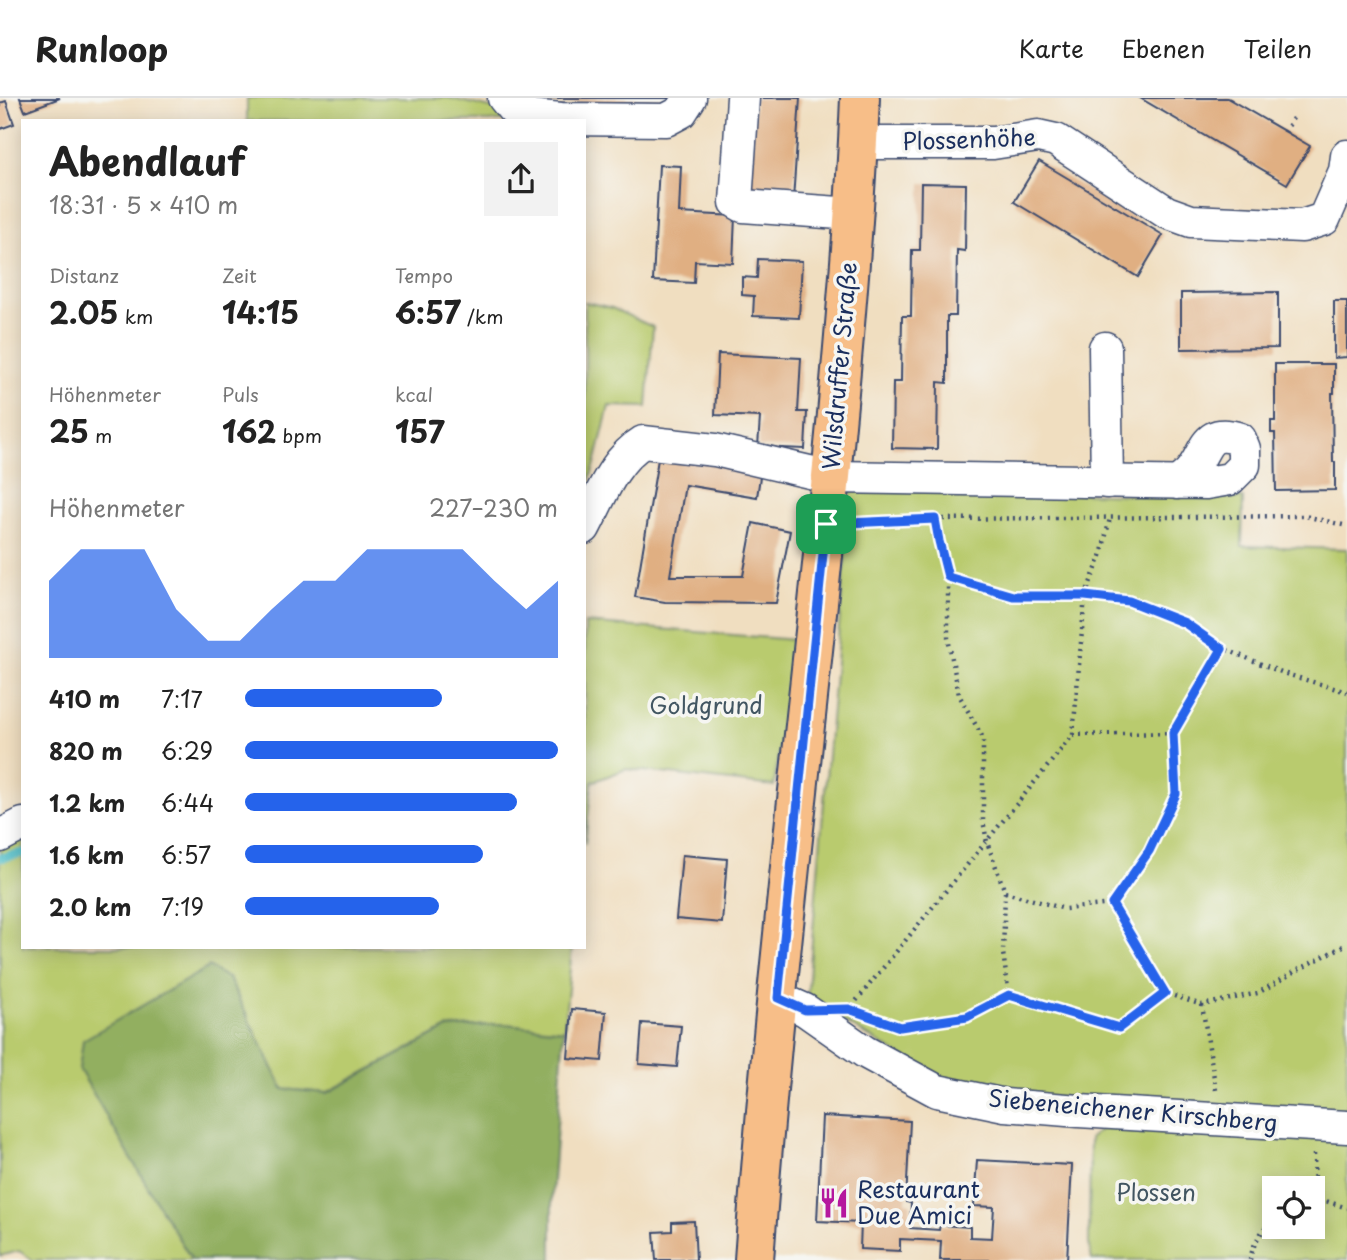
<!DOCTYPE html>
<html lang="de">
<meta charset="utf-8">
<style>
:root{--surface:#fff;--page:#f2f2f2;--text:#222;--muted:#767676;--line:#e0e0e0;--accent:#2563eb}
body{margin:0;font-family:"Playpen Sans",sans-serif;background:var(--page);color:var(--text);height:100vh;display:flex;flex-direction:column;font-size:26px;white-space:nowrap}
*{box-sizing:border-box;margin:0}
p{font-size:23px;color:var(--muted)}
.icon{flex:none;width:38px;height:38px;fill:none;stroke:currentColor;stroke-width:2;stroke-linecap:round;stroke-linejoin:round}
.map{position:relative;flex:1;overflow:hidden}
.drawer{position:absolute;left:21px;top:21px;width:565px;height:830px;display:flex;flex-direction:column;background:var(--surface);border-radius:0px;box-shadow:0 4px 18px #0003}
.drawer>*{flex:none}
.fabs{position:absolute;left:1262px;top:1078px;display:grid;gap:14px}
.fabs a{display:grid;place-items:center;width:63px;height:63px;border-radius:0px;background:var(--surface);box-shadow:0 4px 18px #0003;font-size:35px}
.pin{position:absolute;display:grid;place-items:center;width:60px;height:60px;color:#fff;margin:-30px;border-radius:14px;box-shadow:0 4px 10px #0006}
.round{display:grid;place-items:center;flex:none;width:74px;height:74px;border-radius:0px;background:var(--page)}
.head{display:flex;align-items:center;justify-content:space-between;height:119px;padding:0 28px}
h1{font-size:38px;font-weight:700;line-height:52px}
.metrics{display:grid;grid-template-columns:repeat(3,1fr);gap:10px;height:119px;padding:7px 28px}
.metrics div{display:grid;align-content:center}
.metrics b{font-size:30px;font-weight:700}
.metrics small{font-size:19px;font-weight:400}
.metrics p{font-size:19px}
.chart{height:196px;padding:14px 28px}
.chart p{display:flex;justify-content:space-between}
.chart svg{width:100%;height:126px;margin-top:7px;fill:var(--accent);opacity:.7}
ul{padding:0 28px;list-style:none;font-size:23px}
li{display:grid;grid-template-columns:112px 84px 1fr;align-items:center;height:52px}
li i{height:18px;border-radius:9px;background:var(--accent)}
header{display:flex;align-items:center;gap:42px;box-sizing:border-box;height:98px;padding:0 35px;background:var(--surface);border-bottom:2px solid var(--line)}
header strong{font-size:33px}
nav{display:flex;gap:38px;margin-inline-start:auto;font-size:24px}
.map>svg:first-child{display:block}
.green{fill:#b9cb6e;stroke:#6a7d66;stroke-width:2;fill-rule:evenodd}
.forest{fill:#92af61;stroke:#566f60;stroke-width:2}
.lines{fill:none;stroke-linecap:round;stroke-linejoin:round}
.stream{stroke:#52bfc9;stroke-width:9}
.building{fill:#e0af82}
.minor-casing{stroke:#3b496d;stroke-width:35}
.major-casing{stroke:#3b496d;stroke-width:42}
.path{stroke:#3b496d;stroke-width:4.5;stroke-dasharray:2 5;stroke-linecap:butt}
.minor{stroke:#fff;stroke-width:32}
.major{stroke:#f7be88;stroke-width:38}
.route-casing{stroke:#fff;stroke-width:14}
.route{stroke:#2563eb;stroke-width:9}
.labels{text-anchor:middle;stroke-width:7;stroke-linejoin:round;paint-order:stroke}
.street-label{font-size:23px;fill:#1b2f5e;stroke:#f6f6f2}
.park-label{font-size:23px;fill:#425662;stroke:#f6f6f2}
.poi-label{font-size:23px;fill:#1b2f5e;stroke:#f6f6f2;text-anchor:start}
</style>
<header>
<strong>Runloop</strong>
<nav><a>Karte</a><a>Ebenen</a><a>Teilen</a></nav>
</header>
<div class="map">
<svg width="1347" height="1162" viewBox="0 0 1347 1162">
<rect width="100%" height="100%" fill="#f6f6f2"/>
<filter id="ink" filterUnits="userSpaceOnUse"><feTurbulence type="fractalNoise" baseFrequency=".0143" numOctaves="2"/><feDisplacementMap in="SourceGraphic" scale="14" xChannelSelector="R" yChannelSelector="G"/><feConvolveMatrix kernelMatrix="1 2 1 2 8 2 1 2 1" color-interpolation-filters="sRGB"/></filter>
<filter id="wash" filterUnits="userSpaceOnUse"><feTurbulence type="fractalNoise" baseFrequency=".00686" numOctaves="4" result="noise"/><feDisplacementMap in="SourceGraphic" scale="28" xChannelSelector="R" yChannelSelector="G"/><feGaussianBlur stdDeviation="1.57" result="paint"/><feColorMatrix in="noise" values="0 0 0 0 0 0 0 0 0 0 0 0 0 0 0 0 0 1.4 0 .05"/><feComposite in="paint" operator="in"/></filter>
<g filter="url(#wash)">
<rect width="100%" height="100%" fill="#f0dec0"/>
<g class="green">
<polygon points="247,0 449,0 512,15 559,23 247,23"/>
<polygon points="585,204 612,210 653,229 647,309 609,308 595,366 585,395"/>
<polygon points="851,389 1243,400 1242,448 1347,451 1347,1018 1016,997 941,981 807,902"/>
<polygon points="585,525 795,542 774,688 626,671 592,684 585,746"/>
<polygon points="23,737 23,849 572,849 564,932 504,926 448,930 326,995 283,991 229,881 160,1110 192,1162 33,1162 19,1153 0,1158 0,751"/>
<path d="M 1107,1026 L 1347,1039 L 1347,1162 L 1092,1162 L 1089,1146 L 1090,1040 ZM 1274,1090 L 1312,1090 L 1312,1129 L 1274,1129 Z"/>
</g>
<polygon class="forest" points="209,869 229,881 283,991 327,995 448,930 504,926 564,932 552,1097 552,1162 192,1162 160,1110 79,971 83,942"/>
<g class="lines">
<polyline class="stream" points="0,760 23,755"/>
</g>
<g id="blocks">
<g class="building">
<polygon points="20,0 60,0 25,13"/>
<polygon points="532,0 669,0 669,6 531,4"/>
<polygon points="755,0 800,0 793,102 749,99"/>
<polygon points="1140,0 1227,0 1310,48 1287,86"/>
<polygon points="6,3 14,26 0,31 0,5"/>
<polygon points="1039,63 1163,137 1138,179 1014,104"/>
<polygon points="659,67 681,68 679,115 735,118 733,165 695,163 694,185 653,183"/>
<polygon points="921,85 966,86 965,153 957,152 956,218 947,218 947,285 938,284 937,351 892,350 893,284 901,284 902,218 911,218 912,152 920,152"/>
<polygon points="758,161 802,163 799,220 753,218 754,198 742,197 742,179 757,180"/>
<polygon points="1278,194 1278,250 1181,251 1181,195"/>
<polygon points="1334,203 1347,203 1347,259 1334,260"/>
<polygon points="718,256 801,260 798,314 807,314 805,351 758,349 760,319 715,317"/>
<polygon points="1275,266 1334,266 1334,295 1332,295 1333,364 1335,364 1335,392 1276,393 1275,335 1271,335 1271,323 1275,323"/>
<polygon points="659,355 761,372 757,399 685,387 670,478 743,478 753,425 790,433 776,505 665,504 635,499"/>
<polygon points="682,757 727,761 722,825 676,821"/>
<polygon points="572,911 606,914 602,963 568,960"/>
<polygon points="642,925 681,928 677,969 639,966"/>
<polygon points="822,1018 910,1023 906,1104 911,1105 910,1130 939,1132 940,1127 970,1129 970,1139 992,1140 994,1109 974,1108 977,1062 1072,1067 1067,1162 940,1162 941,1143 900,1141 900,1153 860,1151 861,1125 817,1123"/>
<polygon points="694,1123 696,1162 656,1162 654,1134 672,1133 672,1124"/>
</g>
</g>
</g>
<g filter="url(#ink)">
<use href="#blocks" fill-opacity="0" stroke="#3b496d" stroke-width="2"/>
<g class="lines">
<g class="minor-casing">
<g id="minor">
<polyline points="504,0 513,11 529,18 561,21 666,22 681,14 690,0"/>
<polyline points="743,0 736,104 743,108 853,116"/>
<polyline points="858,45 993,45 1038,38 1056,42 1166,114 1191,123 1302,128 1324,121 1345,73 1347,58"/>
<polyline points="1105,250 1107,384"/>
<path d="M 584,430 C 600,400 613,362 643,344 L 715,352 L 831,379 L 1206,385 L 1230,381 L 1244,367 L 1244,351 L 1240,341 C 1204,329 1208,352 1190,374 C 1186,378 1181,382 1177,385"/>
<polyline points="0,738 23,726"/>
<polyline points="778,900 805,912 865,954 937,993 1005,1007 1079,1013 1347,1029"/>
</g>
</g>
<g class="major-casing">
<path id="major" d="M 754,1162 C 773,897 806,633 832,368 C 844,246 855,123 860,0"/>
</g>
<g class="path">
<polyline points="1230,2 1231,0"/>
<polyline points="1285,34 1293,20"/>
<polyline points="935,421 938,443 948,479 948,540 959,597 983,640 983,722 987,744 1005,794 1003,855 1009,897"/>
<polyline points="859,425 935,421 1305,418 1347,428"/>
<polyline points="948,479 1013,498 1085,498 1101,458 1110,420"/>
<polyline points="1073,637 1173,635"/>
<polyline points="1005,794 1065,811 1112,806"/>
<polyline points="1165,895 1112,806 1149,753 1176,696 1173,635 1222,551"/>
<polyline points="1202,907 1216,992"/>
<polyline points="852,908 1073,637 1085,498 1130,503 1185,525 1222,550 1286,576 1347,594"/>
<polyline points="870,919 900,929 967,919 1009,897 1119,930 1165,895 1202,907 1258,895 1298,872 1347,846"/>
<polyline points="1314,1056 1315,1102"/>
<polyline points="1313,1102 1323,1102 1347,1110"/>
<path d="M 1250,1162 C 1253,1145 1261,1133 1274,1121"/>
</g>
<use href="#minor" class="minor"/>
<use href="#major" class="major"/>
</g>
</g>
<g class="lines" filter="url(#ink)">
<g class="route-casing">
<polygon id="route" points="935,421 939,443 948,479 1013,498 1085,498 1129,503 1185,525 1222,551 1173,635 1176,696 1149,753 1112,806 1165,895 1119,930 1009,897 967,919 900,929 849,911 805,912 778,900 826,426"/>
</g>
<use href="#route" class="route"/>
</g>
<defs>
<g id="restaurant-bare" transform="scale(2.415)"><path d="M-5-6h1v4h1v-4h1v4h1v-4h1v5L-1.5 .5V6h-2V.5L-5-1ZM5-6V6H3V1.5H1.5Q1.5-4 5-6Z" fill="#b5179e" stroke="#f6f6f2" stroke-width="2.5" paint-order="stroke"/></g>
</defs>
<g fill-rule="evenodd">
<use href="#restaurant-bare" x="834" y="1105"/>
</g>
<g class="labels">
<g class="street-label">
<text transform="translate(969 42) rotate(-2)" y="8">Plossenhöhe</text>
<text transform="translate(840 268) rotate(-85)" y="8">Wilsdruffer Straße</text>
<text transform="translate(1133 1013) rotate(5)" y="8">Siebeneichener Kirschberg</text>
</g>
<g class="park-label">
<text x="706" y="616">Goldgrund</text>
<text x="1156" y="1103">Plossen</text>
</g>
<g class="poi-label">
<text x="857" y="1100">Restaurant<tspan x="857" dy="26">Due Amici</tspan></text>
</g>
</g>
</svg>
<div class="fabs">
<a><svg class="icon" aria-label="locate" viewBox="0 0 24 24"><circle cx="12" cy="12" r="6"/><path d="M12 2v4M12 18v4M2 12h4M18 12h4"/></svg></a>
</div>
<div class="pin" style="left:826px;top:426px;background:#1e9e55"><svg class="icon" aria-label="arrive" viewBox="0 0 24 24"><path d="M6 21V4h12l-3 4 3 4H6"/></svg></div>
<section class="drawer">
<div class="head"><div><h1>Abendlauf</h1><p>18:31 · 5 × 410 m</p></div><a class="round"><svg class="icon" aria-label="share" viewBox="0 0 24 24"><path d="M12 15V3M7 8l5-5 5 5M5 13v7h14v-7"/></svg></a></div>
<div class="metrics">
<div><p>Distanz</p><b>2.05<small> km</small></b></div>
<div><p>Zeit</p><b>14:15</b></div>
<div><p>Tempo</p><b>6:57<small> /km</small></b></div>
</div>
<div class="metrics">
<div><p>Höhenmeter</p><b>25<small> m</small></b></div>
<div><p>Puls</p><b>162<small> bpm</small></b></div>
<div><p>kcal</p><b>157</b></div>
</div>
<div class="chart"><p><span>Höhenmeter</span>227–230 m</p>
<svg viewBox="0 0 160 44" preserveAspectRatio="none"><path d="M0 44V17L10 6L20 6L30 6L40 27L50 38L60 38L70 27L80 17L90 17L100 6L110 6L120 6L130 6L140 17L150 27L160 17V44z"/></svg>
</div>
<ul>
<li><b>410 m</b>7:17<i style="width:63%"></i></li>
<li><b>820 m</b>6:29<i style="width:100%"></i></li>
<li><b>1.2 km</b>6:44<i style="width:87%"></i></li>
<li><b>1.6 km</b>6:57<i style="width:76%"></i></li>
<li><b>2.0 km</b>7:19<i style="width:62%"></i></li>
</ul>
</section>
</div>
